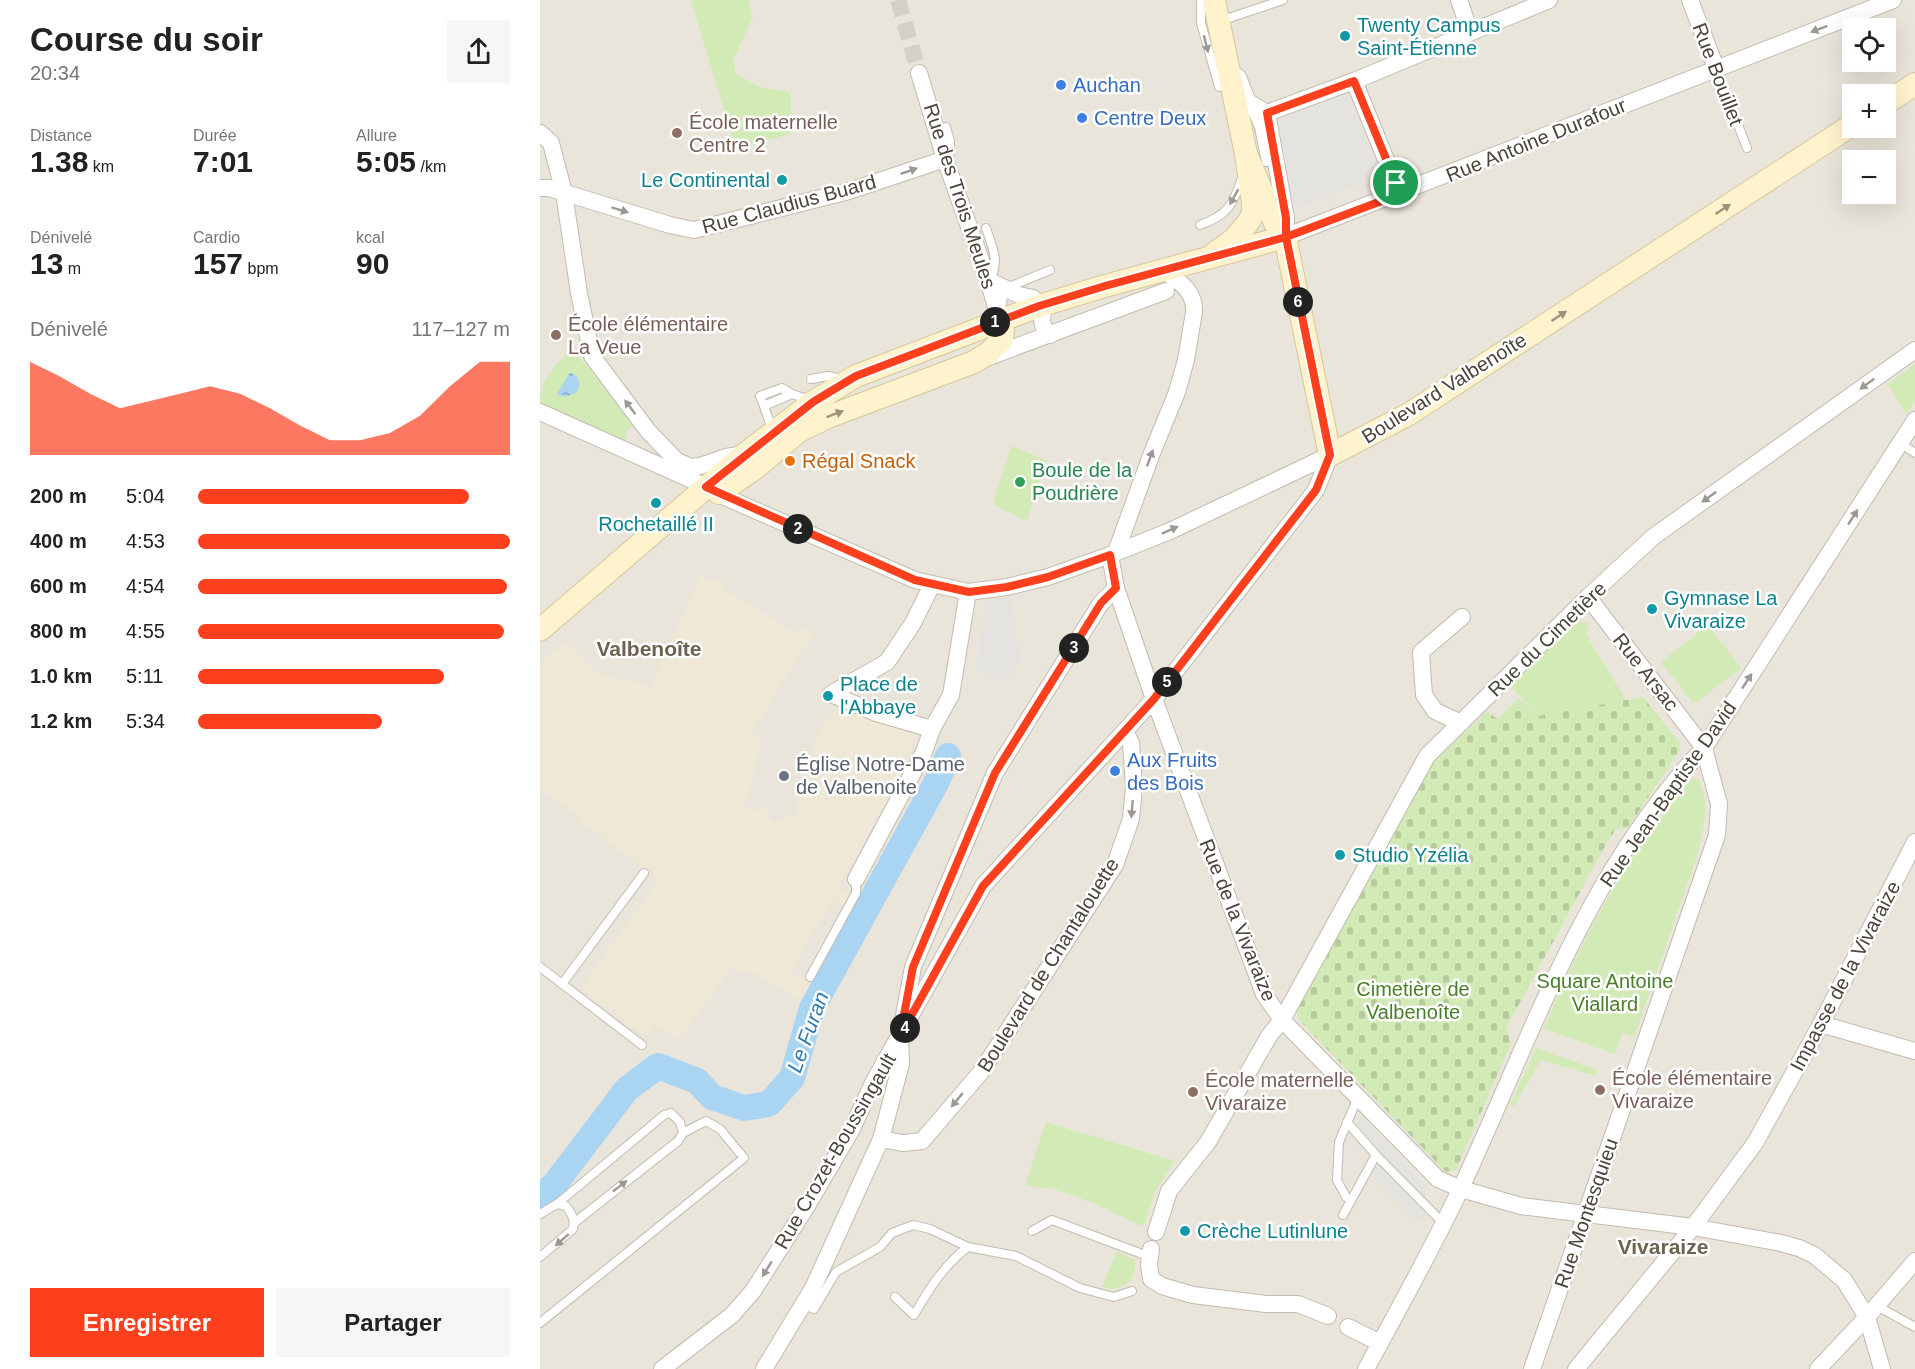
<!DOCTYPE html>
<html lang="fr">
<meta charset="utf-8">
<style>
:root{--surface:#fff;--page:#f6f6f6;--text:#222;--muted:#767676;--accent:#fc3f1d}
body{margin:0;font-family:Arial,sans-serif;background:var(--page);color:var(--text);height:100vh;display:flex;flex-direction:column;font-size:22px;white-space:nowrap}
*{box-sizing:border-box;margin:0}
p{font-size:20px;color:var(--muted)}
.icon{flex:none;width:33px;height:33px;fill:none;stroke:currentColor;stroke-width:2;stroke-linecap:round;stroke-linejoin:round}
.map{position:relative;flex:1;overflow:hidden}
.panel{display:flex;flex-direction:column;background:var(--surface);width:540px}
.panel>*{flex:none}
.fabs{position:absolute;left:1302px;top:18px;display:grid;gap:12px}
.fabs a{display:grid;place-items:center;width:54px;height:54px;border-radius:0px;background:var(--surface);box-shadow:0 6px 24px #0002;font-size:30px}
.pin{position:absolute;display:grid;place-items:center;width:51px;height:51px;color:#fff;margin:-26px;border:3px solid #fff;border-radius:50%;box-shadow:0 2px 6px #0007}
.km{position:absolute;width:30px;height:30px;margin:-15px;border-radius:50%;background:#222;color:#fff;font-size:16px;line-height:30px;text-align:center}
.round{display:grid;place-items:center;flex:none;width:63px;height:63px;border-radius:0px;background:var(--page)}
.overview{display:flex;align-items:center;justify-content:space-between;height:102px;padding:0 30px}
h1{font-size:33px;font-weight:800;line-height:45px}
.metrics{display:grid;grid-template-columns:repeat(3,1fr);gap:9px;height:102px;padding:6px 30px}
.metrics div{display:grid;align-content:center}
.metrics b{font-size:30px;font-weight:800}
.metrics small{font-size:16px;font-weight:400}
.metrics p{font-size:16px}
.chart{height:168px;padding:12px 30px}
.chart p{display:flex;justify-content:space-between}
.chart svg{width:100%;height:108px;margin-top:6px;fill:var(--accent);opacity:.7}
.cta{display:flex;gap:12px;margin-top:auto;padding:12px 30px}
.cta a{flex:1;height:69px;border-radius:0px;background:var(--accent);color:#fff;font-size:24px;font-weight:800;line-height:69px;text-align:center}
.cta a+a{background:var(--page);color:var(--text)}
ul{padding:0 30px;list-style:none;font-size:20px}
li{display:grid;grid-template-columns:96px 72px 1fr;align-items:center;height:45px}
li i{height:15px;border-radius:8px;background:var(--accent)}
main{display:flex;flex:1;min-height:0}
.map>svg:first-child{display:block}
.residential{fill:#eae5da;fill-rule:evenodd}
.education{fill:#efe8d6}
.green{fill:#d2eab5}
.cemetery{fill:url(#cemetery-stones)}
.parking{fill:#e5e3e0}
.water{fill:url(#water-ripples)}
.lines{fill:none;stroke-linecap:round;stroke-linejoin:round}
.river{stroke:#a9d4f2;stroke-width:26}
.street-tunnel{stroke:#d4d0c8;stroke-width:16;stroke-dasharray:16 8;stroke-linecap:butt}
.lane-casing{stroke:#c2bbae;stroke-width:10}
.street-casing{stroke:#c2bbae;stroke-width:18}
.secondary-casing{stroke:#d6c79b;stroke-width:24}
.lane{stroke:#fff;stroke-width:8}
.street{stroke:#fff;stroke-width:16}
.secondary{stroke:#fff3cd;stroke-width:22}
.oneway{fill:#9c9892}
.oneway2{fill:#9c937c}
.route-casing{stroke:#fff;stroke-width:12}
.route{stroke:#fc3f1d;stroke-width:8}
.culture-dot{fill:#0f9aa8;stroke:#fff;stroke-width:2}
.shop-dot{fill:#3f7fe0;stroke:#fff;stroke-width:2}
.education-dot{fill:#8d6e63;stroke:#fff;stroke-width:2}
.food-dot{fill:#e8710a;stroke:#fff;stroke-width:2}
.leisure-dot{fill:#2e9e5b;stroke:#fff;stroke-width:2}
.worship-dot{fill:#6b7280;stroke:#fff;stroke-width:2}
.labels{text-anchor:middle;stroke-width:5;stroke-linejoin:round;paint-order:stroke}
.culture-label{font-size:20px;fill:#0d838f;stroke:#fff;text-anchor:start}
.street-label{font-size:20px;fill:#4b4439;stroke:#fff}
.shop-label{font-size:20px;fill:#366cbe;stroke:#fff;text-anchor:start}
.education-label{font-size:20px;fill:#785e54;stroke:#fff;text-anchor:start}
.food-label{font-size:20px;fill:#c56008;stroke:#fff;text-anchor:start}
.leisure-label{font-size:20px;fill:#27864d;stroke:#fff;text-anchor:start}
.worship-label{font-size:20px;fill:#5b616d;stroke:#fff;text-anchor:start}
.park-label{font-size:20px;fill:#4a7f2a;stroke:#fff}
.neighbourhood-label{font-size:21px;font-weight:bold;fill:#6e6250;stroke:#fff}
.water-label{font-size:21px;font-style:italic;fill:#2e7ab2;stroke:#fff}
</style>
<main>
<section class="panel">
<div class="overview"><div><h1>Course du soir</h1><p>20:34</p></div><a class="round"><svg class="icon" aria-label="share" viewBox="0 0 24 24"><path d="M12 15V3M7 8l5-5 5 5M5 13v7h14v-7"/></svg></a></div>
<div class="metrics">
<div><p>Distance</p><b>1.38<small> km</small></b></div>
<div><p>Durée</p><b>7:01</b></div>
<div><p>Allure</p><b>5:05<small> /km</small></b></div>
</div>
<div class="metrics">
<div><p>Dénivelé</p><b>13<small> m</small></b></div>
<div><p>Cardio</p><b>157<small> bpm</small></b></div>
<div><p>kcal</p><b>90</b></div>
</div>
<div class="chart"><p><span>Dénivelé</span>117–127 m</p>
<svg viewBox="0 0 160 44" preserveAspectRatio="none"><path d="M0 44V6L10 12L20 19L30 25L40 22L50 19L60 16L70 19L80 25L90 32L100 38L110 38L120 35L130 28L140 16L150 6L160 6V44z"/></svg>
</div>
<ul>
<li><b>200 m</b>5:04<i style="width:87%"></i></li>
<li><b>400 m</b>4:53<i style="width:100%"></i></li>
<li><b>600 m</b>4:54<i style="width:99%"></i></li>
<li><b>800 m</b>4:55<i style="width:98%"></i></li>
<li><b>1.0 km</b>5:11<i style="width:79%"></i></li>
<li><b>1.2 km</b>5:34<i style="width:59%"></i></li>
</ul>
<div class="cta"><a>Enregistrer</a><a>Partager</a></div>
</section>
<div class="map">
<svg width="1375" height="1369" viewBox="0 0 1375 1369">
<defs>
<pattern id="cemetery-stones" width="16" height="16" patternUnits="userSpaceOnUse" patternTransform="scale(1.5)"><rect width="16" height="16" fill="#d2eab5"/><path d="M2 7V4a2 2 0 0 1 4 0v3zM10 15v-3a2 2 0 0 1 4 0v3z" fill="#b6ca9c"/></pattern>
<pattern id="water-ripples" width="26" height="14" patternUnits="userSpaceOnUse" patternTransform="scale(1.5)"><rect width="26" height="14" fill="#a9d4f2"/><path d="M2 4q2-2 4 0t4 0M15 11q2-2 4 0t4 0" fill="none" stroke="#8caec5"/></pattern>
</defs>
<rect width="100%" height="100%" fill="#f6f3ec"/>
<path class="residential" d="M 0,0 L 1375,0 L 1375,1369 L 0,1369 ZM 1312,28 L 1346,28 L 1346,62 L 1312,62 ZM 1312,94 L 1346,94 L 1346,128 L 1312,128 ZM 1312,160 L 1346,160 L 1346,194 L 1312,194 Z"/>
<polygon class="education" points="161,575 172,583 179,579 183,582 183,589 257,634 262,626 273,633 211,735 222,740 204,808 220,811 220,808 228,810 229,818 235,823 242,821 247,814 255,816 277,733 292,714 303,710 376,730 368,760 299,888 309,893 302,906 292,900 251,972 275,986 261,1015 259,1014 264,1002 215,973 191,968 139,1039 115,1025 106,1037 40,988 120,880 40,821 40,818 0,788 0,664 27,641 56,674 111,686"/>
<g class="green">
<polygon points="151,0 208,0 213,17 193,61 196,74 219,87 250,92 253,133 196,150"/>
<path d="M 32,349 L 96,425 C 87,428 86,431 85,441 L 0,403 C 0,378 15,366 32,349 Z"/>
<polygon points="1375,364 1375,401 1366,414 1348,384"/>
<polygon points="471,446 506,460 487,521 453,504"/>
<polygon points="1038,622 1049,623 1046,635 1086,700 998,716 970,685"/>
<polygon points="1168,625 1201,668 1154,704 1121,662"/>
<path d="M 1157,778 C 1173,800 1162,835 1156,859 L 1094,1037 L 1082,1033 L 1075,1054 L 1004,1029 C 1026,974 1054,919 1086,869 C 1105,838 1129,809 1151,779 Z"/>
<polygon points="996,1048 1058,1070 1056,1076 1001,1060 974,1106 970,1105"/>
<polygon points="506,1122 635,1161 616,1189 604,1225 600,1225 551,1202 513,1189 485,1186"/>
<path d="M 577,1251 L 594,1260 C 600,1279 579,1294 562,1287 Z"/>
</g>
<polygon class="cemetery" points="1103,697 1140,743 1140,750 1089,826 1083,829 1077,828 1069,839 966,1028 971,1043 916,1170 906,1172 758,1019 756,1010 893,763 947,712 958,719 979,698 998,716"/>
<g class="parking">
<polygon points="800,95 806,95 810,99 840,176 751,210 737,121"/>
<polygon points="470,597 480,660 466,682 436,669 446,601"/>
<polygon points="823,1116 891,1189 885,1197 895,1206 879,1222 829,1173 837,1164 807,1134"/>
</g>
<polygon class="water" points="30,372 37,377 40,385 36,393 25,397 17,394"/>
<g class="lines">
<polyline class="river" points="0,1196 14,1185 87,1089 118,1066 157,1081 172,1097 204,1108 229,1104 252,1078 272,1008 396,783 408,756"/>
<polyline class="street-tunnel" points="358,0 379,73"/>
<g class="lane-casing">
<g id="lane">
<polyline points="661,0 661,23 679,87"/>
<polyline points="680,21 743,0"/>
<polyline points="1176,68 1207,148"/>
<polyline points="709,105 719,127 726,162"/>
<polyline points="406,127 410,141 410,152 407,156"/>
<path d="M 660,225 C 688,215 693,205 702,178"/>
<path d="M 446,228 C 452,247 461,262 449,280"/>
<polyline points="461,311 464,289 510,270"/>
<polyline points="271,379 288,376 302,379"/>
<polyline points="224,406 220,396 242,388 252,394"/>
<polyline points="233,432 224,406 252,394 270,400"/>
<polyline points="1360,443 1375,453"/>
<polyline points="0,967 102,1045"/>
<polyline points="270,977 316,893 316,879"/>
<polyline points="22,984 104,873"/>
<polyline points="807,1122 836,1155"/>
<polyline points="806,1197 797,1180 799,1142 818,1097"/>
<polyline points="17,1204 124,1115 131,1113 140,1122 143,1133 138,1141 34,1223"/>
<path d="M 0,1214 L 17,1204 L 26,1206 C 32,1214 35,1219 33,1229 L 0,1257"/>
<polyline points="803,1215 836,1155 903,1223"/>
<polyline points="492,1231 512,1220 610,1257"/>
<path d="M 355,1297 L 374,1315 C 389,1289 404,1265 428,1247"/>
<polyline points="263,1304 274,1309 296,1272 340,1247 352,1233 373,1225 390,1229 428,1247 476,1256 540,1288 574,1297 592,1291"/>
<polyline points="1337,1306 1375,1327"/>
<polyline points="0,1323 204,1158 180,1129 166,1121 143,1133"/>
</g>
</g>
<g class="street-casing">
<g id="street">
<polyline points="919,0 930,32"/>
<polyline points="1150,0 1176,68"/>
<polyline points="379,73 405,159 448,280 460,320"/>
<polyline points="698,77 708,102 727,113 814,81 1009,0"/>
<polyline points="814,81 860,194"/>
<polyline points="727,113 746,218 745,237 1353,0"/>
<polyline points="0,133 11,143 24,193 39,293 52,356 108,431 137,461 151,467 160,466 186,457 205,454"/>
<polyline points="0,188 9,188 130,225 154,230 309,191 405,159"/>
<polyline points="448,280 479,295 493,298 499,306"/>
<path d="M 507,303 C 501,316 499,325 510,335"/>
<polyline points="446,358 626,291"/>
<polyline points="0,412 154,481 178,494 375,580 428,592 467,587 508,577 570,555 630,531 790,455"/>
<path d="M 576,552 L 612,453 L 637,392 L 646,360 L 654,312 C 655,290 639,282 623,270"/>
<polyline points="570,555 576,588 614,699 724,994 742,1020 898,1179 921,1189 981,1206 1153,1227 1241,1243 1259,1248 1274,1255 1304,1280 1327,1317 1342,1369"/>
<polyline points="921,723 895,711 884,695 881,652 922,617"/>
<polyline points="392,729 336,713 291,694 347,662 373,623 392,585"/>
<polyline points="316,879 384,752 392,729 411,695 428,592"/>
<polyline points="1281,1024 1375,1051"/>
<polyline points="341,1139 363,1143 382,1141 441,1072 575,865 591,819 594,787 591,743 585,731"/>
<polyline points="616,1232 629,1191 668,1142 729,1036 742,1020 887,756 1048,597 1113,537 1375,350"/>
<polyline points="611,1249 609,1265 611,1279 622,1286 653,1295 726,1304 758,1304 788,1316"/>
<polyline points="808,1327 840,1343"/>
<polyline points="122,1369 192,1315 213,1291 267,1206 312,1129 333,1083 443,886 614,699 776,490 790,455"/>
<polyline points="224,1369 273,1288 341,1139 361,1064 360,1036 373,967 455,773 561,603 576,588"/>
<path d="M 826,1369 C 859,1309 892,1249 921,1188 C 992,1035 1046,872 1164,748 L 1375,420"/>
<polyline points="992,1369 1177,835 1179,804 1164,748 1048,597"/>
<polyline points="1036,1369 1153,1227 1215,1143 1281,1024 1375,842"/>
<polyline points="1278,1369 1327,1317 1375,1261"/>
</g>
</g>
<g class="secondary-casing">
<g id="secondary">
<polyline points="674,0 706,154 713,203 713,214 707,224 693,240 675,253"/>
<polyline points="1346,103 1375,84"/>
<polyline points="706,154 735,223 745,237 790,455 869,414 1312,125"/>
<polyline points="179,493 217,467 259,431 288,417 434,362 450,352 462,339 463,331 460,320"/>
<polyline points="0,630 205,454 273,402 316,376 499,306 565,286 745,237"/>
</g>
</g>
<use href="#lane" class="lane"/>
<use href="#street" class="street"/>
<use href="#secondary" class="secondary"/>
</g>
<defs><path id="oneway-solid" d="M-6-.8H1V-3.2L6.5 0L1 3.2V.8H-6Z" transform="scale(1.5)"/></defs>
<g class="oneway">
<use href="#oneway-solid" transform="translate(1279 29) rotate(159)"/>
<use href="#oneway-solid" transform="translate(666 44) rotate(76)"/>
<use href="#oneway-solid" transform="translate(369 171) rotate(-19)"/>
<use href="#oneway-solid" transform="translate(694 197) rotate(119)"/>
<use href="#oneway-solid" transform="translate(80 210) rotate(17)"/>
<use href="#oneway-solid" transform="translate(1327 384) rotate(144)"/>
<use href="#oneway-solid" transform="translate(90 407) rotate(-127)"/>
<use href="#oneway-solid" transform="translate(610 458) rotate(-70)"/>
<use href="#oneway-solid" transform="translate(1169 497) rotate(144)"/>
<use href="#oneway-solid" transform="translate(1313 517) rotate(-57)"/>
<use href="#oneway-solid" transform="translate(630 530) rotate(-24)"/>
<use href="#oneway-solid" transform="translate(1207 681) rotate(-57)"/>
<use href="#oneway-solid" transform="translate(592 809) rotate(95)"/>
<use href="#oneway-solid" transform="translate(417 1100) rotate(130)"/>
<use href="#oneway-solid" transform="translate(80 1186) rotate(-38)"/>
<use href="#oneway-solid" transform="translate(22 1240) rotate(139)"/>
<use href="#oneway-solid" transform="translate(227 1269) rotate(122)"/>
</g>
<g class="oneway2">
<use href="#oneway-solid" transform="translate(1183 209) rotate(-33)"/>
<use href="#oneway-solid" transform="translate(1019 316) rotate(-33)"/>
<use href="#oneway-solid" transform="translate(295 414) rotate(-21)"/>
</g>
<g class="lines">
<g class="route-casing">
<polyline id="route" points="856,183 860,194 746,237 565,286 499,306 316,376 273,402 166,487 375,580 429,592 467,587 508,577 570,555 576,588 561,603 455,773 373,967 360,1036 443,886 614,699 776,490 790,455 746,237 746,218 727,113 814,81 856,183"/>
</g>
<use href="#route" class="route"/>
</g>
<g class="culture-dot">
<circle cx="805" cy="36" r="6"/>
<circle cx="242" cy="180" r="6"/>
<circle cx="116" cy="503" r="6"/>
<circle cx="1112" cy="609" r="6"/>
<circle cx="288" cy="696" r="6"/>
<circle cx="800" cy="855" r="6"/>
<circle cx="645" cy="1231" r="6"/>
</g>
<g class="shop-dot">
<circle cx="521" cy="85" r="6"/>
<circle cx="542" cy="118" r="6"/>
<circle cx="575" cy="771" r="6"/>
</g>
<g class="education-dot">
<circle cx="137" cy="133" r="6"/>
<circle cx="16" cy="335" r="6"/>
<circle cx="1060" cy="1090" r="6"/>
<circle cx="653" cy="1092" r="6"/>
</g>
<circle class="food-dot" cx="250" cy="461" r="6"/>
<circle class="leisure-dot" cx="480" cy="482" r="6"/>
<circle class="worship-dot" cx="244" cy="776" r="6"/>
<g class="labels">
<g class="culture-label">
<text x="817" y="32">Twenty Campus<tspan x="817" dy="23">Saint-Étienne</tspan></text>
<text x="230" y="187" text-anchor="end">Le Continental</text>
<text x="116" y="531" text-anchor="middle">Rochetaillé II</text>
<text x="1124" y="605">Gymnase La<tspan x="1124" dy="23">Vivaraize</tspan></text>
<text x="300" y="691">Place de<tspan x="300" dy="23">l'Abbaye</tspan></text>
<text x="812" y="862">Studio Yzélia</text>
<text x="657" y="1238">Crèche Lutinlune</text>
</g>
<g class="street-label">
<text transform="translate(1178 74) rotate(69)" y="7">Rue Bouillet</text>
<text transform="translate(996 140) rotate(-22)" y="7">Rue Antoine Durafour</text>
<text transform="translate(420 196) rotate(72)" y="7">Rue des Trois Meules</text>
<text transform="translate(249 204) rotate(-15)" y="7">Rue Claudius Buard</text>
<text transform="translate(904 388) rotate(-32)" y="7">Boulevard Valbenoîte</text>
<text transform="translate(1007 639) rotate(-44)" y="7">Rue du Cimetière</text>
<text transform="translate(1106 672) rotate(52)" y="7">Rue Arsac</text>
<text transform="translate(1128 794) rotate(-55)" y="7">Rue Jean-Baptiste David</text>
<text transform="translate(698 920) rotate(68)" y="7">Rue de la Vivaraize</text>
<text transform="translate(508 965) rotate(-58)" y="7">Boulevard de Chantalouette</text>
<text transform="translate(1305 976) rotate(-62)" y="7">Impasse de la Vivaraize</text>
<text transform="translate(295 1151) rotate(-60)" y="7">Rue Crozet-Boussingault</text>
<text transform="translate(1046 1213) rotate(-71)" y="7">Rue Montesquieu</text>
</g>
<g class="shop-label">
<text x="533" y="92">Auchan</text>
<text x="554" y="125">Centre Deux</text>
<text x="587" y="767">Aux Fruits<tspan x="587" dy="23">des Bois</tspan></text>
</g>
<g class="education-label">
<text x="149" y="129">École maternelle<tspan x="149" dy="23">Centre 2</tspan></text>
<text x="28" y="331">École élémentaire<tspan x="28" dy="23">La Veue</tspan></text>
<text x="1072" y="1085">École élémentaire<tspan x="1072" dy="23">Vivaraize</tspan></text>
<text x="665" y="1087">École maternelle<tspan x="665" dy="23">Vivaraize</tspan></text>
</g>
<g class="food-label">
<text x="262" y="468">Régal Snack</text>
</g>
<g class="leisure-label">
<text x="492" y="477">Boule de la<tspan x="492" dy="23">Poudrière</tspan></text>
</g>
<g class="worship-label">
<text x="256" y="771">Église Notre-Dame<tspan x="256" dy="23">de Valbenoite</tspan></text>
</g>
<g class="park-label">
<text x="1065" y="988">Square Antoine<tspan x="1065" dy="23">Viallard</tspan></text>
<text x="873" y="996">Cimetière de<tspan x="873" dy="23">Valbenoîte</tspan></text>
</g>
<g class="neighbourhood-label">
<text x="109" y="656">Valbenoîte</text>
<text x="1123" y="1254">Vivaraize</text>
</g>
<g class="water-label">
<text transform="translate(268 1032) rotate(-70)" y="7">Le Furan</text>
</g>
</g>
</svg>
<div class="fabs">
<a><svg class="icon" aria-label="locate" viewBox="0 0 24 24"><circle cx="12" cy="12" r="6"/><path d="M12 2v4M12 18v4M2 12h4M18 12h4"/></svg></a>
<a>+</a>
<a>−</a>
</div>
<div class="pin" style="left:856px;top:183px;background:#1e9e55"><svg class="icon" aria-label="arrive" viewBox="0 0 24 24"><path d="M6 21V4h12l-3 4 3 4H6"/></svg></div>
<b class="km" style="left:455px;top:322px">1</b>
<b class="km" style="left:258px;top:529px">2</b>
<b class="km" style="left:534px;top:648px">3</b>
<b class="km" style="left:365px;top:1028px">4</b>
<b class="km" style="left:627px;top:682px">5</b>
<b class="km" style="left:758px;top:302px">6</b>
</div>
</main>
